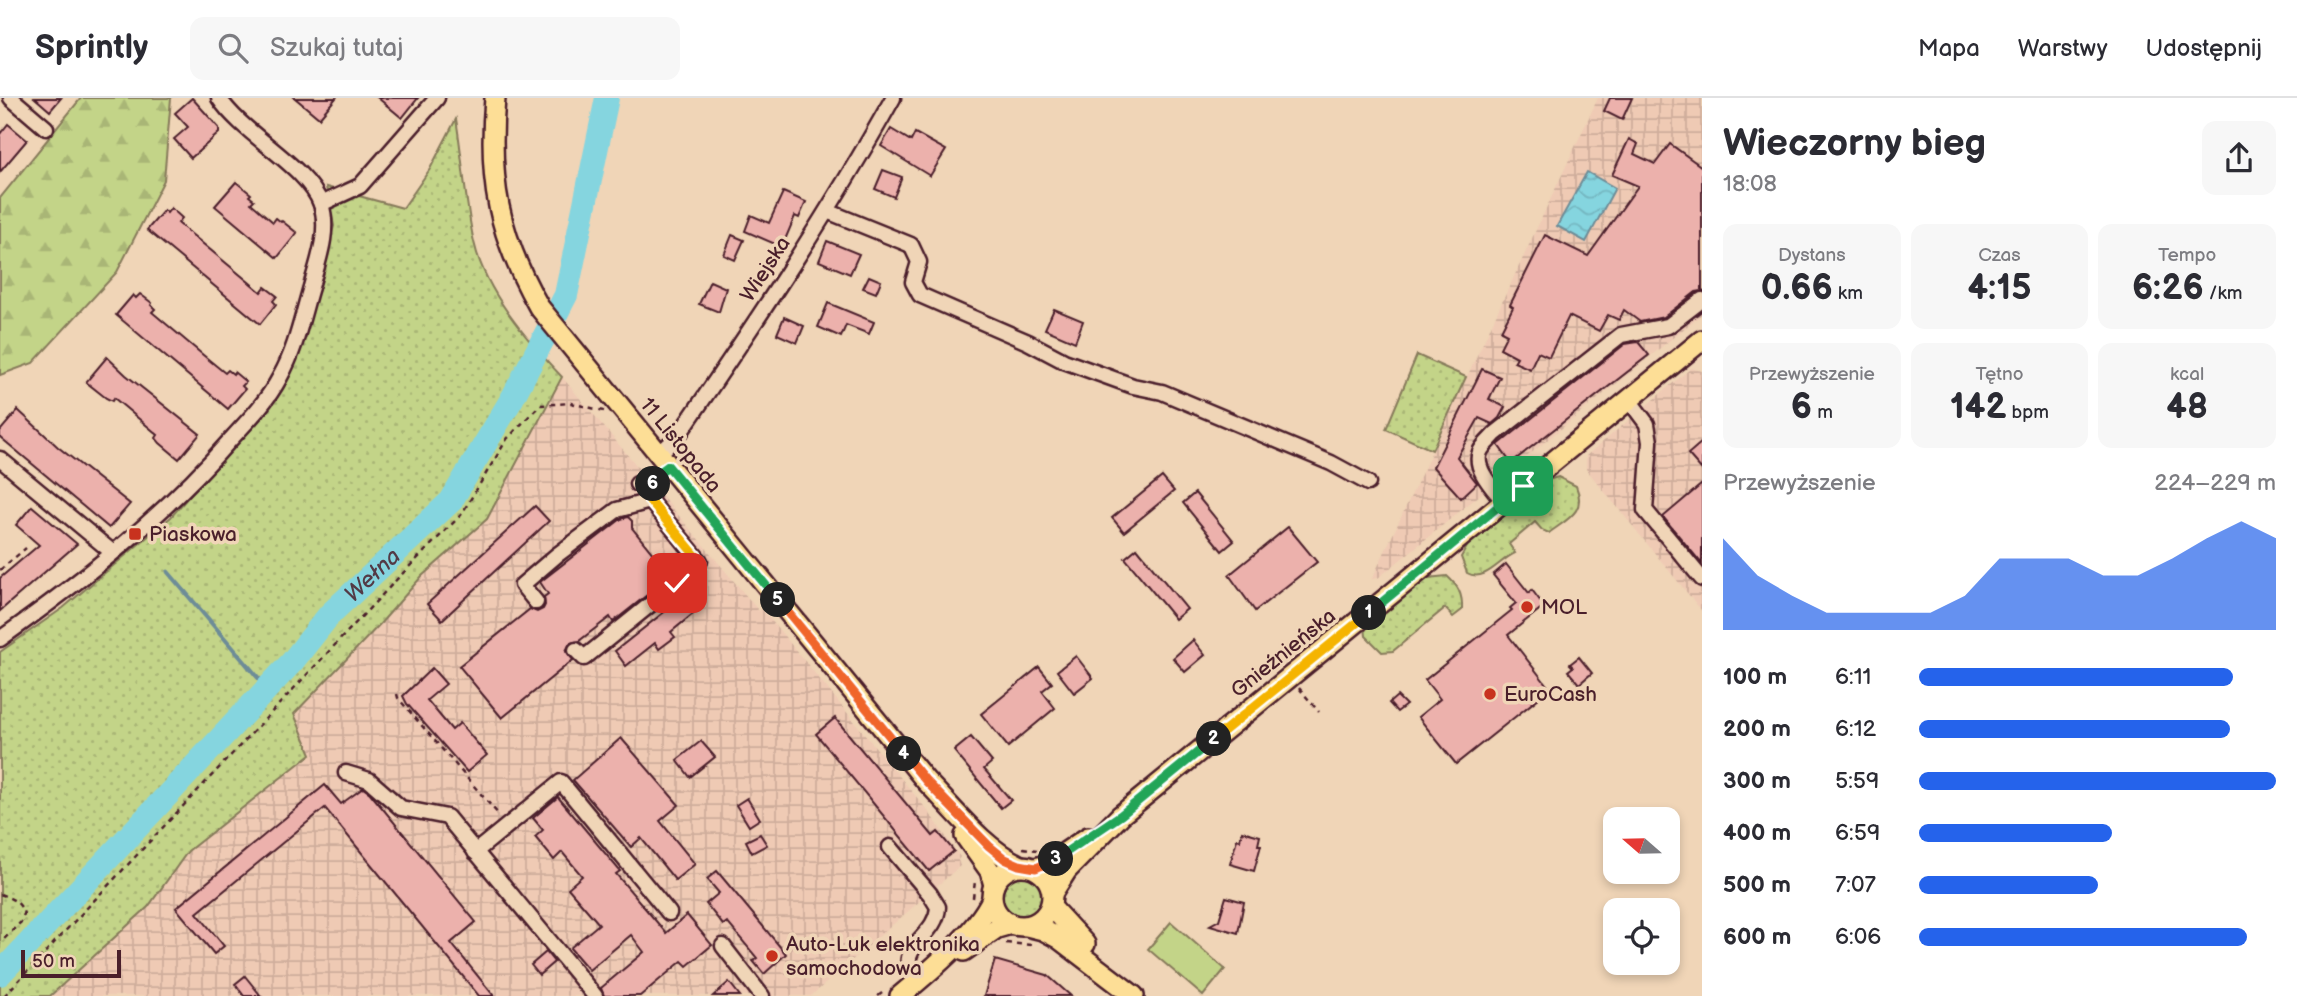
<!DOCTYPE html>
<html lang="pl">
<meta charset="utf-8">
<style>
:root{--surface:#fff;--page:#f7f7f7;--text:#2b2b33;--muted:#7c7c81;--line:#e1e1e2;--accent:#2563eb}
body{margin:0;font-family:"Balsamiq Sans",sans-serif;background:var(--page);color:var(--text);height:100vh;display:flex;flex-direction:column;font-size:26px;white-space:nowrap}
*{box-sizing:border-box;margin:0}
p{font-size:23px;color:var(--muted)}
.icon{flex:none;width:38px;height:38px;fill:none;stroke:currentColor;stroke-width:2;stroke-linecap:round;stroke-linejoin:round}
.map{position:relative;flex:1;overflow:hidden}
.sheet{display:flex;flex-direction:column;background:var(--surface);width:595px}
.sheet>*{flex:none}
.needle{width:46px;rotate:290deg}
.fabs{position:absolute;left:1603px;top:709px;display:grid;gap:14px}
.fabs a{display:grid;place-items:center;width:77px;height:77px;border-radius:14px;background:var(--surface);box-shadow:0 4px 10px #0003;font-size:35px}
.scale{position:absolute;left:21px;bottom:18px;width:100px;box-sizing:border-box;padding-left:7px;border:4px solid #4a1f2b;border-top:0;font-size:19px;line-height:24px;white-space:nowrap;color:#4a1f2b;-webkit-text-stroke:5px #f0d5b7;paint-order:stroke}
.pin{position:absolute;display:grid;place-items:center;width:60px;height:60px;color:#fff;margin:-30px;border-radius:14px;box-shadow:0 4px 10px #0006}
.km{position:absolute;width:35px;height:35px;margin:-18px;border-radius:50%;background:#222;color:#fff;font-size:19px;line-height:35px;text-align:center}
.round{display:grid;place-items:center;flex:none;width:74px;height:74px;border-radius:14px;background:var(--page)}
.head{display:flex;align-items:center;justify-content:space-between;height:119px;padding:0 21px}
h1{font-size:38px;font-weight:700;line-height:52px}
.metrics{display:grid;grid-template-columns:repeat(3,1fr);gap:10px;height:119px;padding:7px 21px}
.metrics div{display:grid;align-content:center;border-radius:14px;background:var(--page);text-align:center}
.metrics b{font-size:35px;font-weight:700}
.metrics small{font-size:19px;font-weight:400}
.metrics p{font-size:19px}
.chart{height:196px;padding:14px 21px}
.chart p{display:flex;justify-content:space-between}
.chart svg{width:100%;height:126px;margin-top:7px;fill:var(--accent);opacity:.7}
ul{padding:0 21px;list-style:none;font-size:23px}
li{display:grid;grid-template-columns:112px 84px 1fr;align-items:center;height:52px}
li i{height:18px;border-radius:9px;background:var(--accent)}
header{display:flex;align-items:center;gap:42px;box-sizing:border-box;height:98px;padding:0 35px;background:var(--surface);border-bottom:2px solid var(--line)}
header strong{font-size:33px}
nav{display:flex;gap:38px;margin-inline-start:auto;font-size:24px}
.search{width:490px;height:63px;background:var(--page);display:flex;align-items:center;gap:18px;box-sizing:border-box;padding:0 24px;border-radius:14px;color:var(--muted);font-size:26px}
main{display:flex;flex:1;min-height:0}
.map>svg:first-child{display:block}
.industrial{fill:url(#industrial-grid)}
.grass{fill:url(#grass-dots);stroke:#867a5a;stroke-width:2}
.forest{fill:url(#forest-firs);stroke:#867a5a;stroke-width:2}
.pitch{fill:#c3d488;stroke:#867a5a;stroke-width:2}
.water{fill:url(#water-waves);stroke:#6d8c97;stroke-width:2}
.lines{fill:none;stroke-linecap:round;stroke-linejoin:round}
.stream{stroke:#6d8c97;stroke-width:4.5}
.river{stroke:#85d5df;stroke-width:24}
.building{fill:#ecb1ac;stroke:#4a1f2b;stroke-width:2}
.minor-casing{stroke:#4a1f2b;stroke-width:19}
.major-casing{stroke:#4a1f2b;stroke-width:24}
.path{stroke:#4a1f2b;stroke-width:2.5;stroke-dasharray:5 5;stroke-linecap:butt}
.minor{stroke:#f0d5b7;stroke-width:14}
.major{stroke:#fdde96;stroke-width:19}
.split-1-casing{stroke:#fff;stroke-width:14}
.split-2-casing{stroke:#fff;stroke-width:14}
.split-3-casing{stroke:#fff;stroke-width:14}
.split-4-casing{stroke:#fff;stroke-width:14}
.split-5-casing{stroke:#fff;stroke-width:14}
.split-6-casing{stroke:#fff;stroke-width:14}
.split-7-casing{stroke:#fff;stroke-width:14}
.split-1{stroke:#22a559;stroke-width:9}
.split-2{stroke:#f5b400;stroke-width:9}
.split-3{stroke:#22a559;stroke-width:9}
.split-4{stroke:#f0652b;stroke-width:9}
.split-5{stroke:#f0652b;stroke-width:9}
.split-6{stroke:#22a559;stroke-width:9}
.split-7{stroke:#f5b400;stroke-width:9}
.poi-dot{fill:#c8321e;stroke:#f0d5b7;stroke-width:2.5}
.labels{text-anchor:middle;stroke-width:7;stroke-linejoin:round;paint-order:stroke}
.street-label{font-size:21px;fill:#4a1f2b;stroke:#f0d5b7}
.poi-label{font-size:21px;fill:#4a1f2b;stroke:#f0d5b7;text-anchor:start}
.water-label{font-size:23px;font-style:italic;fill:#533a46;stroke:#f0d5b7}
</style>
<header>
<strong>Sprintly</strong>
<div class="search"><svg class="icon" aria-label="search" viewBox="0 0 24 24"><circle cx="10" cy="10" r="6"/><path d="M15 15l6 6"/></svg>Szukaj tutaj</div>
<nav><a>Mapa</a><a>Warstwy</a><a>Udostępnij</a></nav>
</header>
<main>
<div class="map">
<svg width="1702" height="898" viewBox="0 0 1702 898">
<defs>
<pattern id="industrial-grid" width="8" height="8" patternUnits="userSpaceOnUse" patternTransform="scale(1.75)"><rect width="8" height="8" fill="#efcab4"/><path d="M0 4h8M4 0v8" fill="none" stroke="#cead9b"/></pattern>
<pattern id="grass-dots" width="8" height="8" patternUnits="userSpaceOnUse" patternTransform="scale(1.75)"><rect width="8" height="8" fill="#c3d488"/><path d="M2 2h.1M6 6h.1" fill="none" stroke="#a9b676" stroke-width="1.8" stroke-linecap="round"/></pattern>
<pattern id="forest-firs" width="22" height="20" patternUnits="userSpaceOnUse" patternTransform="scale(1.75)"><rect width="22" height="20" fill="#c3d488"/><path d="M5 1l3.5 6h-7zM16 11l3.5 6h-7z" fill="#a9b676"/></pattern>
<pattern id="water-waves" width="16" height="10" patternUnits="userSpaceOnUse" patternTransform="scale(1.75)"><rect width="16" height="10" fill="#85d5df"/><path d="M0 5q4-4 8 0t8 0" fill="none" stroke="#74b6c0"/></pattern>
</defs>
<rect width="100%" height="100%" fill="#f0d5b7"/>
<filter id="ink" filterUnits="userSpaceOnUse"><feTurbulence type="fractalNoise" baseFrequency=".0143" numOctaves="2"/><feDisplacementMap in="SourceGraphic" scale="14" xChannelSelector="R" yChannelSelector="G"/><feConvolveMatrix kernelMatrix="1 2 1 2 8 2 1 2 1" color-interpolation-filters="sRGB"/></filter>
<g filter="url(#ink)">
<g class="industrial">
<polygon points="1598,0 1702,0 1702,216 1378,480 1372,481"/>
<polygon points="1691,270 1702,273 1702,513 1586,371 1586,358"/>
<polygon points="562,279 759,513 762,511 928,713 960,759 958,762 960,768 811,898 50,898 148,809 188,753 311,657 293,616 380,526 422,478 487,421"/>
</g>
<g class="grass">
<path d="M 456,21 C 463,62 465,104 474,144 C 485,194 528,243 562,279 L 487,421 L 422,478 L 380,526 L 294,616 L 311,656 L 188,753 L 148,809 L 50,898 L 0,898 L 0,554 L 63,510 L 171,419 L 280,292 L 300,251 L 334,128 L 326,89 L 403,110 L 430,71 Z"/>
<polygon points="1417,257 1466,279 1432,352 1386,331"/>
<path d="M 1558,379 L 1576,388 C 1587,414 1567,421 1549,435 L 1542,432 L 1535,424 L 1509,446 L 1515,455 C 1499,462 1485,485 1467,475 L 1461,459 L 1468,447 L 1548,382 Z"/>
<path d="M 1447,478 C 1458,488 1463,496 1462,512 L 1453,519 L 1445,510 L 1393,553 L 1382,554 L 1366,538 L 1365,528 L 1427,480 Z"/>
<circle cx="1023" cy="798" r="22"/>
</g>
<polygon class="forest" points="81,0 171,0 164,82 117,174 33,265 0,277 0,100"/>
<polygon class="pitch" points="1171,824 1225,871 1203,898 1148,851"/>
<polygon class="water" points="1587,74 1615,90 1586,144 1557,128"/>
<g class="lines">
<polyline class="stream" points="168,474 267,590"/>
<path class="river" id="s1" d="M 0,876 L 292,564 L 330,516 L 451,403 L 513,299 L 566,197 L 607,0"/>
</g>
<g class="building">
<polygon points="35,0 61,0 50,13"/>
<polygon points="192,0 219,30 219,35 191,60 174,41 188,29 175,15"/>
<polygon points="295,0 336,0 319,20"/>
<polygon points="378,0 418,0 402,20"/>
<polygon points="1610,0 1632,0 1622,22 1604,13"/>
<polygon points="8,26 27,42 0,74 0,36"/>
<polygon points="891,31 911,43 915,35 946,52 930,78 881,48"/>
<polygon points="1629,41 1638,46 1634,56 1655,66 1670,46 1702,69 1702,193 1696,194 1664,219 1640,224 1624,212 1619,222 1608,217 1599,233 1569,218 1549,259 1538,254 1530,271 1514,264 1517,259 1500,250 1507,236 1501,233 1513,209 1510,207 1545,137 1588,158 1638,88 1612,77"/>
<polygon points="883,72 902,79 894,99 875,91"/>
<polygon points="236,84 251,96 249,98 254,102 251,105 273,124 276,120 281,124 282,123 297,135 277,160 215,108"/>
<polygon points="783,94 806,104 799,120 795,118 782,149 745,133 751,117 769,125"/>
<polygon points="171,110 182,120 178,125 261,194 265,189 277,198 273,203 276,206 260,226 147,132 164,112 167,115"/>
<polygon points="732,137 744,142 735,162 724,157"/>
<polygon points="827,143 859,156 850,176 819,163"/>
<polygon points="869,178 881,183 876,195 863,190"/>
<polygon points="710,183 726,190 719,214 699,206"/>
<polygon points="140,196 152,205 151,207 155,211 152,214 203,257 225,275 228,272 233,276 234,274 246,284 242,288 245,291 228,311 116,217 133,197 136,200"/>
<polygon points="828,205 874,224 869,236 846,227 841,239 818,229"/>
<polygon points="1054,211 1083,223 1075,244 1045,231"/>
<polygon points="784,219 804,228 797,245 777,236"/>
<polygon points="1638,244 1649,257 1511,365 1498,347 1625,246"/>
<polygon points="107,259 126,277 200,336 179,361 160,345 156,340 158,337 114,300 112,303 106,300 86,284"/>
<polygon points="1482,271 1500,279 1489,301 1505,309 1499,320 1492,326 1479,320 1457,359 1477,385 1461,400 1433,369"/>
<polygon points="18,312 58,349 130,406 109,430 0,339 0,333"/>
<polygon points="1702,344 1702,372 1688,356"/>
<polygon points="1162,379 1174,393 1124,434 1112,420"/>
<polygon points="1702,386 1702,466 1663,419"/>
<polygon points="1195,395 1234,443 1222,453 1183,405"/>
<polygon points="32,408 77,446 0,513 0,480 39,447 16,427"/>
<polygon points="535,408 549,423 442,522 427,506"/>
<polygon points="628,419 632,423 632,430 671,478 613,524 610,519 579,543 570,545 566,553 573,562 502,620 459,568 530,511 537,514 543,511 545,507 544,499 548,496 540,484 621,421"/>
<polygon points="1288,429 1317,464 1255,513 1229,477"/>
<polygon points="1137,450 1187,511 1175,521 1125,460"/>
<polygon points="1506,466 1529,495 1532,492 1544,508 1508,537 1550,591 1456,666 1418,619 1440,601 1425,582 1512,512 1510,510 1516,505 1493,477"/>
<polygon points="687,496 699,511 671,534 675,539 659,551 655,545 626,568 615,553"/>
<polygon points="1193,542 1205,557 1185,574 1173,560"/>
<polygon points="1076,558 1093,580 1074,595 1057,573"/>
<polygon points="1579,559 1592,575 1579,586 1568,573 1573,569 1570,566"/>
<polygon points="1039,569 1052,585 1042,593 1055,610 1008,649 981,616"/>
<polygon points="432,570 446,586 427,602 452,632 460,625 487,657 467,674 407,606 403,598"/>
<polygon points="1397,598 1406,607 1397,614 1389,605"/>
<polygon points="835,620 933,738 938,734 954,753 929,773 816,636"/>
<polygon points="971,639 992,664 984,671 1011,702 1001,710 954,653"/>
<polygon points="621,640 679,707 660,723 695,766 675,782 641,740 631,749 573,682"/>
<polygon points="701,643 715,659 690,679 677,662"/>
<polygon points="325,687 341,706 363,690 370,695 476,824 451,845 494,898 479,898 325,710 197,815 224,848 214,856 176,810"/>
<polygon points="558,699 620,773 616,776 666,835 687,817 712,847 687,868 682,863 640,898 604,898 601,890 644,854 631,837 589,872 570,850 599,826 568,790 582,778 562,754 554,762 535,739 543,732 533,720"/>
<polygon points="747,700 760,721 749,728 736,707"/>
<polygon points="1242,733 1260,738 1258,747 1261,747 1254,773 1230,766 1237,741 1240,742"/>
<polygon points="760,736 767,747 752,755 746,743"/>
<polygon points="717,773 786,856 764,876 753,863 757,860 727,824 723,827 706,806 719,795 707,781"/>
<polygon points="1226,799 1244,804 1238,835 1210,827 1219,822"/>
<polygon points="546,854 554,864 539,877 531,867"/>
<polygon points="995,862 1047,877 1071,898 984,898"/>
<polygon points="245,878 261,898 244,898 235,886"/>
<polygon points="729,884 740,898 713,898"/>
</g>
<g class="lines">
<g class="minor-casing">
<g id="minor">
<polyline points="11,0 46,30"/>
<polyline points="321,106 360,88 437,0"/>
<polyline points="827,113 911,147 919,164 913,184 920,197 1028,244 1064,263 1133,288 1162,294 1331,365 1368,385"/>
<polyline points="1629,302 1647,326 1650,344 1645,412 1702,481"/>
<path d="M 659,356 L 678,338 C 754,227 828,117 893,0"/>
<polyline points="0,361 112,454"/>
<polyline points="637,386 652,380"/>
<polyline points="650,403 653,390 652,380 668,368"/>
<path d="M 1504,404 C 1495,392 1473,371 1480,354 C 1483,347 1491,341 1495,336 L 1621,237 L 1668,228 L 1702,202"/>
<polyline points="536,504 522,487 557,457 617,412 650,403 700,463 677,485 584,560 576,552"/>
<path d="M 0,541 C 83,482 164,418 231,341 C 249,322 268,302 280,279 C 296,251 302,219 311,189 C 318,163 330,133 321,106 C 307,68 243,37 219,0"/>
<polyline points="346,675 369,682 401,710 447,719 595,898"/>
<path d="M 890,749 L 930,796 L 938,809 C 936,842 891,847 916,885"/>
<polyline points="475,754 561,684 669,815"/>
<polyline points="723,848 762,898"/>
</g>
</g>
<g class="major-casing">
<g id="major">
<path d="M 495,0 C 488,82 498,137 539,209 L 926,683 C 955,712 982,749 1019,767"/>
<polyline points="965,738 990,773 994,787"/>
<circle cx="1022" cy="798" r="30"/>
<polyline points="1036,770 1048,766 1088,739"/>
<polyline points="1053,794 1067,772 1121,717 1702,242"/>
<polyline points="1051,809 1085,846"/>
<polyline points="1027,828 1043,832 1058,840 1134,898"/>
<polyline points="964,853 997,830 1011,826"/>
<path d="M 900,898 C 929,874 977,834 992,801"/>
</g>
</g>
<g class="path">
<polyline points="0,472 26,450"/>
<polyline points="1299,590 1319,614"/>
<polyline points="397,596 398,600 499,717"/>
<polyline points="1023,750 1037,752"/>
<path d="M 0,796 C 12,801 20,803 24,816 L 21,824 L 0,845"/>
<polyline points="973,800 975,783"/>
<polyline points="1006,845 1031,847"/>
<polyline points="4,898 399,479 461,417 507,341 540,307 571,305 604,313"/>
<polyline points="878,898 885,893"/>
</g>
<use href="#minor" class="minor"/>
<use href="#major" class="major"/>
</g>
</g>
<g class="lines" filter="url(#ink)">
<g class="split-1-casing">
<polyline id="split-1" points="1369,515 1523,388"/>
</g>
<g class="split-2-casing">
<polyline id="split-2" points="1214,641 1369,515"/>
</g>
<g class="split-3-casing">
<polyline id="split-3" points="1056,761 1121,717 1214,641"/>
</g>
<g class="split-4-casing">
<polyline id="split-4" points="904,656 926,683 989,748 1005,761 1019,767 1036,770 1056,761"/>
</g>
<g class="split-5-casing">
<polyline id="split-5" points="778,502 904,656"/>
</g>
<g class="split-6-casing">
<polyline id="split-6" points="653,386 652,380 668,368 778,502"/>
</g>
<g class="split-7-casing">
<polyline id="split-7" points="653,386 650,403 700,463 677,485"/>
</g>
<use href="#split-1" class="split-1"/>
<use href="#split-2" class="split-2"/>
<use href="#split-3" class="split-3"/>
<use href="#split-4" class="split-4"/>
<use href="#split-5" class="split-5"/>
<use href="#split-6" class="split-6"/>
<use href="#split-7" class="split-7"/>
</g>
<g class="poi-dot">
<rect x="128" y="429" width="14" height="14" rx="3.5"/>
<circle cx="1527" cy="509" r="7"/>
<circle cx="1490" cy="596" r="7"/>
<circle cx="772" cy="858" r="7"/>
</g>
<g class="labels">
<g class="street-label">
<text transform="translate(765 171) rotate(-57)" y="7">Wiejska</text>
<text transform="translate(681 347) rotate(51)" y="7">11 Listopada</text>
<text transform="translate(1283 555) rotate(-39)" y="7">Gnieźnieńska</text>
</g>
<g class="poi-label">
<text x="149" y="443">Piaskowa</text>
<text x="1541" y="516">MOL</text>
<text x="1504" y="603">EuroCash</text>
<text x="786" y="853">Auto-Luk elektronika<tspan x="786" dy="24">samochodowa</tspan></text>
</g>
<g class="water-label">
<text dy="8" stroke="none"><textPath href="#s1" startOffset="546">Wełna</textPath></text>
</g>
</g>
</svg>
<div class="fabs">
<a><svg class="needle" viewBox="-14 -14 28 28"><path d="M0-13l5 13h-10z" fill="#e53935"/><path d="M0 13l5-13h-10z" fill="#7c7c81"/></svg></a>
<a><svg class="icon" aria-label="locate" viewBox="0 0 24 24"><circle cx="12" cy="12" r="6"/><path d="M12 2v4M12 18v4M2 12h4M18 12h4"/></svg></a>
</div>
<div class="scale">50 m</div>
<div class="pin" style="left:1523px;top:388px;background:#1e9e55"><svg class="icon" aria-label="arrive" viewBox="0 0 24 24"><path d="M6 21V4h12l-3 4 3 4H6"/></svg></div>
<div class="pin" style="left:677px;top:485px;background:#d93025"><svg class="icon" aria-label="check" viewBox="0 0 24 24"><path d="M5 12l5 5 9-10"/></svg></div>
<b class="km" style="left:1369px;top:515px">1</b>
<b class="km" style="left:1214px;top:641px">2</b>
<b class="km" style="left:1056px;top:761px">3</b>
<b class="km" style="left:904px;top:656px">4</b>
<b class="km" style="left:778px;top:502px">5</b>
<b class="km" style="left:653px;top:386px">6</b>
</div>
<section class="sheet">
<div class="head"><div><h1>Wieczorny bieg</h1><p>18:08</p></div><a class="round"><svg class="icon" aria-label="share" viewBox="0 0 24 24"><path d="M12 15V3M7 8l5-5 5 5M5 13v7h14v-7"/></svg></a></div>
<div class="metrics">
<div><p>Dystans</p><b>0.66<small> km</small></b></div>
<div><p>Czas</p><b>4:15</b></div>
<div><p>Tempo</p><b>6:26<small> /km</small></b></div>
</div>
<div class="metrics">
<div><p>Przewyższenie</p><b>6<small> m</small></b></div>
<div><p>Tętno</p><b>142<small> bpm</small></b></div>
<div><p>kcal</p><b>48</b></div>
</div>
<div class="chart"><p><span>Przewyższenie</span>224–229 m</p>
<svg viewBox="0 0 160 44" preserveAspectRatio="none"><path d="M0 44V12L10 25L20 32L30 38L40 38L50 38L60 38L70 32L80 19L90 19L100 19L110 25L120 25L130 19L140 12L150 6L160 12V44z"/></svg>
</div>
<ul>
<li><b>100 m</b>6:11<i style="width:88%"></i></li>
<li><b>200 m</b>6:12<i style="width:87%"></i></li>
<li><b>300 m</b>5:59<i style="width:100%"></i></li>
<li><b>400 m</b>6:59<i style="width:54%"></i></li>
<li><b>500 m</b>7:07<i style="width:50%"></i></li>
<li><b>600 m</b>6:06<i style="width:92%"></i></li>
</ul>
</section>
</main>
